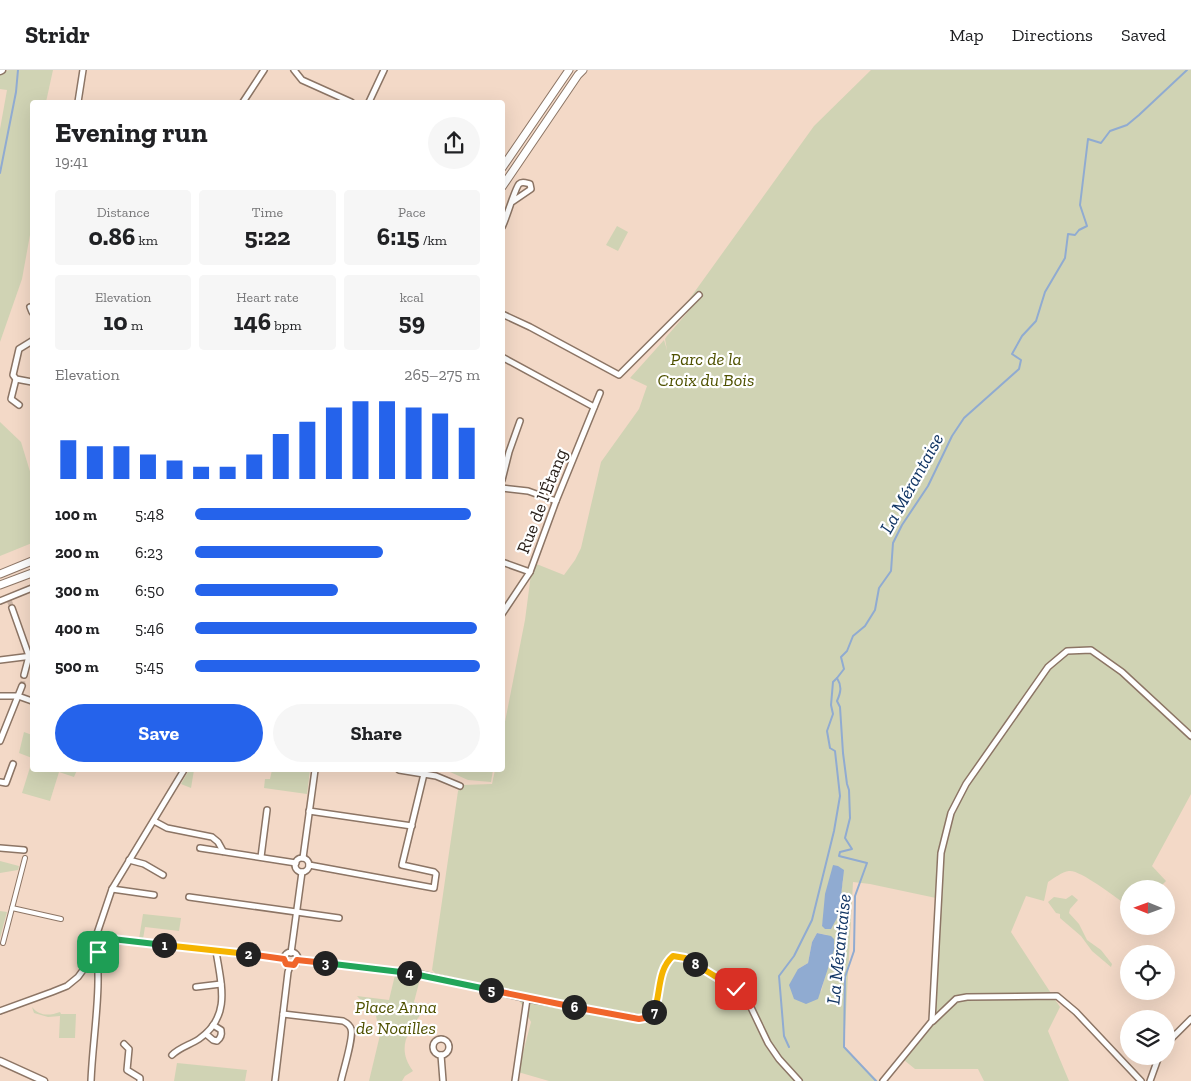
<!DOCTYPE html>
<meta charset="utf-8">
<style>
:root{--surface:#fff;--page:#f6f6f6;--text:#202124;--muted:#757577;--line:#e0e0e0;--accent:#2563eb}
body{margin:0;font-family:"Zilla Slab",serif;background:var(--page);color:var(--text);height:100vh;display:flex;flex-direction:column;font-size:19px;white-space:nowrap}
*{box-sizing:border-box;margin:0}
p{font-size:16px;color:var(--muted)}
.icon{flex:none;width:28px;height:28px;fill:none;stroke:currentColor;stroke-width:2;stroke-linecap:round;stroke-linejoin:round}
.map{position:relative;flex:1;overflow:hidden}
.drawer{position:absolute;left:30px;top:30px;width:475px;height:672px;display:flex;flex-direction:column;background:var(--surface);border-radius:5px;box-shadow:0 5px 20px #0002}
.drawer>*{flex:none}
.needle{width:32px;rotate:271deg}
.fabs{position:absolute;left:1120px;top:810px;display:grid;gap:10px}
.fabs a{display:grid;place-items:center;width:55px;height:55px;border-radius:50%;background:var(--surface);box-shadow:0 5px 20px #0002;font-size:25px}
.pin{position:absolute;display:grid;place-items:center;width:42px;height:42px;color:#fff;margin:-21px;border-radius:10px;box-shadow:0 2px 8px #0006}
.km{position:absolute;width:25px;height:25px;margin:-12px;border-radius:50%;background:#222;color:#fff;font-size:14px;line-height:25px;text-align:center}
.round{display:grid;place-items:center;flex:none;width:52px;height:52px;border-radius:26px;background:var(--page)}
.headline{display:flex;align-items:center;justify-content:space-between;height:85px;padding:0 25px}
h1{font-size:28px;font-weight:800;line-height:38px}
.stats{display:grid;grid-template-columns:repeat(3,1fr);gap:8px;height:85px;padding:5px 25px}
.stats div{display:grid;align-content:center;border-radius:5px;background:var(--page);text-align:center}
.stats b{font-size:25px;font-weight:800}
.stats small{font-size:14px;font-weight:400}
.stats p{font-size:14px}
.chart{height:140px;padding:10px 25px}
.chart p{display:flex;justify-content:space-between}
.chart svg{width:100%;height:90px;margin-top:5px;stroke:var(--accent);stroke-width:6}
.primary-button{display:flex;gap:10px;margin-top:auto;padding:10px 25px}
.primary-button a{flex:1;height:58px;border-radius:30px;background:var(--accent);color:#fff;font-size:20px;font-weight:800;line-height:58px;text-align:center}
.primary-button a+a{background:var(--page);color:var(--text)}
ul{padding:0 25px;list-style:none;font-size:16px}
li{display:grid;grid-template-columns:80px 60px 1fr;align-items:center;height:38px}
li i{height:12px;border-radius:6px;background:var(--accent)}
header{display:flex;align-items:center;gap:30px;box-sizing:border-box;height:70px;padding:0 25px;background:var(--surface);border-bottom:1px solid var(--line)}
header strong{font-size:24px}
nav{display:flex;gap:28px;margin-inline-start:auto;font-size:18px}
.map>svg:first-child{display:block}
.green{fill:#d0d3b4;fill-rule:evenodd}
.water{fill:#90abd1}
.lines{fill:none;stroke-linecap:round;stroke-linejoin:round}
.stream{stroke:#90abd1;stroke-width:2}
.minor-tunnel{stroke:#cbb4a5;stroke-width:5;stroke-dasharray:5 2.5;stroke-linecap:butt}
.pedestrian-casing{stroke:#8c7565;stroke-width:6}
.minor-casing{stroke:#8c7565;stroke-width:8}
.tertiary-casing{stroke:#8c7565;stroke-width:9}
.secondary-casing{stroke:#8c7565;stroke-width:9}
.pedestrian{stroke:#fff;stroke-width:4}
.minor{stroke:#fff;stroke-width:5}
.tertiary{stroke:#fff;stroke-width:6}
.secondary{stroke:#fff;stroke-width:7}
.split-1-casing{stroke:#fff;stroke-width:10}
.split-2-casing{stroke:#fff;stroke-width:10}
.split-3-casing{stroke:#fff;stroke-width:10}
.split-4-casing{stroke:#fff;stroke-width:10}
.split-5-casing{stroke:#fff;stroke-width:10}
.split-6-casing{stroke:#fff;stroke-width:10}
.split-7-casing{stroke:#fff;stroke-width:10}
.split-8-casing{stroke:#fff;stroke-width:10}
.split-9-casing{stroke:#fff;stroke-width:10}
.split-1{stroke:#22a559;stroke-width:6}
.split-2{stroke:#f5b400;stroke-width:6}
.split-3{stroke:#f0652b;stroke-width:6}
.split-4{stroke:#22a559;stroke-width:6}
.split-5{stroke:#22a559;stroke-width:6}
.split-6{stroke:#f0652b;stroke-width:6}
.split-7{stroke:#f0652b;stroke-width:6}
.split-8{stroke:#f5b400;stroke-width:6}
.split-9{stroke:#f5b400;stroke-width:6}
.labels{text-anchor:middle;stroke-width:4.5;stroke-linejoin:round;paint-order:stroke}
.park-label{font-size:18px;font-style:italic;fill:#4f5100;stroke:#fff}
.street-label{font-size:18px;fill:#2a211b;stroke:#fff}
.water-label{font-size:19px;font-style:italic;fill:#123665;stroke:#fff}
</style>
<header>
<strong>Stridr</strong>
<nav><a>Map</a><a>Directions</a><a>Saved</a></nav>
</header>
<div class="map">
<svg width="1191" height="1011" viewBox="0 0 1191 1011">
<rect width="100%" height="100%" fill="#f3d9c7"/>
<g class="green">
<polygon points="9,0 53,0 46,32 32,32 32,154 22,209 0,272 0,59 7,20 0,19 0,3"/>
<path d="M 871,0 L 1191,0 L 1191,724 L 1152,796 L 1166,811 L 1158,819 L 1148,819 L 1142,815 L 1139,819 L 1129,819 L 1129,828 L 1124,833 C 1114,826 1079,799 1069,801 C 1062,802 1054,808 1048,812 L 1044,831 L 1026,826 L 1011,862 L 1060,937 L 1048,961 L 1069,1011 L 984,1011 L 978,999 L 915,999 L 904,990 L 933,954 L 943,791 L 936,828 L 870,814 L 853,812 L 844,978 L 878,1011 L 549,1011 L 518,1002 L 531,952 L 515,922 L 435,903 L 432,900 L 458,721 L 463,715 L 492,714 L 495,700 L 502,700 L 503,662 L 525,550 L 531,504 L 534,493 L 564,505 L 575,490 L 581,478 L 601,392 L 639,339 L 647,316 L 630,308 L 664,270 L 667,280 L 665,269 L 667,266 L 693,236 L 688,231 L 814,56 ZM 843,810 L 841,823 L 840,835 L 822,856 L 825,840 ZM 817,863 L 827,865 L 825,906 L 821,922 L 798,899 L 808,893 L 812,872 Z"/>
<polygon points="617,156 628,162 618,181 606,175"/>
<polygon points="0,352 21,372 32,408 32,473 0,486"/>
<polygon points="24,662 32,665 32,688 19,683"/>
<polygon points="32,691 32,700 77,700 74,707 59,702 50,731 22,723"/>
<polygon points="189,700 194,700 191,718 181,714"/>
<polygon points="272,700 310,700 307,724 264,718 265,709 270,709"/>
<polygon points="450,700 493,700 491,712 468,710 450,702"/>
<polygon points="0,791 19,796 18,800 0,803"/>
<polygon points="1072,825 1078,830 1070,839 1069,843 1079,854 1087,870 1101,880 1112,894 1111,897 1092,881 1081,866 1060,848 1060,844 1056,843 1048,832 1054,827 1066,829"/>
<polygon points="0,841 7,842 0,868"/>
<polygon points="143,844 181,848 179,861 145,857 143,869 139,869"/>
<path d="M 395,905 L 420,909 L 414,932 L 427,936 C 411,958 394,975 413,1001 L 405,1006 L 402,1011 L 369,1011 L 380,965 L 376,946 L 357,926 L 389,930 Z"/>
<path d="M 32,937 C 39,946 49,946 60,942 L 61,944 L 76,944 L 75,968 L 59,968 L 60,946 L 48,947 L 34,943 Z"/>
<polygon points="177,993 247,1000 245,1011 174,1011"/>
</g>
<g class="water">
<polygon points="833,795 838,796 844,800 840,835 837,848 831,859 825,859 822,856 825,824"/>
<polygon points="817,863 831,866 834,869 834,880 818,929 806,934 794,929 789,915 798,899 808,893 812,872"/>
</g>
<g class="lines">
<g class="stream">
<polyline points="0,103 16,22 18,0"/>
<polyline points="789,977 784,966 779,906 794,886 812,850 834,761 840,726 835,681 830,678 827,661 833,644 831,635 833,612 837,608"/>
<path d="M 876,1011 L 844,977 L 845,907 L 854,881 L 855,826 L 867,793 L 839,786 L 840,782 L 852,779 L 845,768 L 850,748 L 849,720 L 847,714 L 843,683 L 840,637 L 837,631 C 841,622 842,616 837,608 L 844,599 L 841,587 L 847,581 L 853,566 L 865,556 L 875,540 L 879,518 L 891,501 L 893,473 L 902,455 L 928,416 L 952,366 L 964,348 L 1019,299 L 1021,290 L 1012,284 L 1022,266 L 1036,251 L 1045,222 L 1065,188 L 1068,164 L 1075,165 L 1079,160 L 1087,156 L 1080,135 L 1088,69 L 1101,73 L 1110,61 L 1127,55 L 1139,45 L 1187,0"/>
</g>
<g class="minor-tunnel">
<polyline points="9,530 12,538"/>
<polyline points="22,616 24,605"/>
</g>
<g class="pedestrian-casing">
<g id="pedestrian">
<polyline points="12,838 61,849"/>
<polyline points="3,873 25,788"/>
</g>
</g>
<g class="minor-casing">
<g id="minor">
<polyline points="294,0 302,10 351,32"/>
<polyline points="78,32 83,0"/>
<polyline points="243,32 264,0"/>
<polyline points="369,32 384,0"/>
<path d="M 502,157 C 506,150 515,118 519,114 C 522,111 526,113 530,114 L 531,119 L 512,132"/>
<polyline points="30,237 32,242"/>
<polyline points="502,244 530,257 619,305 699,225"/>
<polyline points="32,271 19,279 13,305 16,309 32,312"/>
<polyline points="502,287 594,337"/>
<polyline points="16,309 11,329 19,335"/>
<polyline points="502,410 509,382 520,351"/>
<polyline points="502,418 528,421 556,431"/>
<polyline points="502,492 530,502"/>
<polyline points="0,531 32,518"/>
<polyline points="12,538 29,586 24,605"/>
<polyline points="502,544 530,502 556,431 600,323"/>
<polyline points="0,590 32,586"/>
<polyline points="0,626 18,626 32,631"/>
<polyline points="0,671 22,616"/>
<polyline points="399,700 436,706 460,716"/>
<polyline points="0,712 6,713 13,694"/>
<polyline points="309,741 412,756"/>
<polyline points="154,751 167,758 212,767 218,772 223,781"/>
<polyline points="0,778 24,780"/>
<polyline points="200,778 296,793"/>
<polyline points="261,787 267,740"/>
<polyline points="303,788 315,700"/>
<circle cx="302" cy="795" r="7"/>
<polyline points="129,790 144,794 163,805"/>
<polyline points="309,795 434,818 436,804 434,802 402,795 424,704"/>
<polyline points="112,819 154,825"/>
<polyline points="189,827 339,848"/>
<polyline points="95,867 284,889"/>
<circle cx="291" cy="889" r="7"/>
<polyline points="291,883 302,802"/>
<path d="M 297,890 L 420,904 L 528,929 L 644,949 L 650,947 L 654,943 C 661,924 657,900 673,886 L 680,887 L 733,916 L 746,927 L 768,973 L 779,989 L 799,1011"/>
<polyline points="196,917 221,914"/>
<polyline points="0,941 52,922 67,916 78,907 86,896 112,819 184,700"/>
<path d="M 283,944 L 343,951 C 347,953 350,955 351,959 C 354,967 343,1001 341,1011"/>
<polyline points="933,951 956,929 967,927 1057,926 1076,942 1141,1011"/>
<path d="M 206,964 L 213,970 L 217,971 C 221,968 222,965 221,960 L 213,955"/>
<circle cx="441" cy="977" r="8"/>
<polyline points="124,974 129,979 127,1000 140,1008 140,1011"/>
<polyline points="1166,974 1191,949"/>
<path d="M 172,985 C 180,977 190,975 199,969 C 232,946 221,914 216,881"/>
<polyline points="441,985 443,1011"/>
<path d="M 91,1011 C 93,963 103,915 95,867"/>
<polyline points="275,1011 288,902 290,896"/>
<polyline points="515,1011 527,929"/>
<polyline points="883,1011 932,951 941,783 951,743 966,714 1048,597 1067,581 1091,580 1122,602 1191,666"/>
<polyline points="1150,1011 1159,986"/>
</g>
</g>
<g class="tertiary-casing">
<g id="tertiary">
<polyline points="0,1 2,0"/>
<polyline points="0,991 44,1011"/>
</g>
</g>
<g class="secondary-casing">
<g id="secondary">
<polyline points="502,98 569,0"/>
<polyline points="502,117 578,5 583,0"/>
<polyline points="0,504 32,491"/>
<polyline points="0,515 32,503"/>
</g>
</g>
<use href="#pedestrian" class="pedestrian"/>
<use href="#minor" class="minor"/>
<use href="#tertiary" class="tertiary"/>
<use href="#secondary" class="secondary"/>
</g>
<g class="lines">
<g class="split-1-casing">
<polyline id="split-1" points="98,882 95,867 164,875"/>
</g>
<g class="split-2-casing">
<polyline id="split-2" points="164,875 248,884"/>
</g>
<g class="split-3-casing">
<polyline id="split-3" points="248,884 284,889 286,894 294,895 297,890 325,893"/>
</g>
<g class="split-4-casing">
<polyline id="split-4" points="325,893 409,903"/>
</g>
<g class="split-5-casing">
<polyline id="split-5" points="409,903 491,920"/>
</g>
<g class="split-6-casing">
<polyline id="split-6" points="491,920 574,937"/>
</g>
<g class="split-7-casing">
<polyline id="split-7" points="574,937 639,949 650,947 654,942"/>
</g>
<g class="split-8-casing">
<path id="split-8" d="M 654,942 C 661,923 657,900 673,886 L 685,888 L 695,894"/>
</g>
<g class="split-9-casing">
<polyline id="split-9" points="695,894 736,919"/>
</g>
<use href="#split-1" class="split-1"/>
<use href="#split-2" class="split-2"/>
<use href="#split-3" class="split-3"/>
<use href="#split-4" class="split-4"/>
<use href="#split-5" class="split-5"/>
<use href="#split-6" class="split-6"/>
<use href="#split-7" class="split-7"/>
<use href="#split-8" class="split-8"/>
<use href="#split-9" class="split-9"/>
</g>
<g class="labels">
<g class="park-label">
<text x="706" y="295">Parc de la<tspan x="706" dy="21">Croix du Bois</tspan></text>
<text x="396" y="943">Place Anna<tspan x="396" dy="21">de Noailles</tspan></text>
</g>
<g class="street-label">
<text transform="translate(542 431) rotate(-69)" y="6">Rue de l'Étang</text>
</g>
<g class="water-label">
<text transform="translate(911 413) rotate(-61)" y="7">La Mérantaise</text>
<text transform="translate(838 879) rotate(-84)" y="7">La Mérantaise</text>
</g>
</g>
</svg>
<div class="fabs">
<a><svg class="needle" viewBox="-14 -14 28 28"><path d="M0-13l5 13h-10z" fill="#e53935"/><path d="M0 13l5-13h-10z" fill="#757577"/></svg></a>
<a><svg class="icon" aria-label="locate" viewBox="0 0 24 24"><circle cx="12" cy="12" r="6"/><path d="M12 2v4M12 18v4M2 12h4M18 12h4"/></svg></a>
<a><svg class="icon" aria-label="layers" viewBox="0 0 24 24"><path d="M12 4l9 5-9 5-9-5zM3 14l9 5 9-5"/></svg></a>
</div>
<div class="pin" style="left:98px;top:882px;background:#1e9e55"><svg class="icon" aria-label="arrive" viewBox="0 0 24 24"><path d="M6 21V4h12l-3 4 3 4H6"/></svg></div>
<div class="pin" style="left:736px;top:919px;background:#d93025"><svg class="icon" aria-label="check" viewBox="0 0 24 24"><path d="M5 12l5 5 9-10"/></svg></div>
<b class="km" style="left:164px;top:875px">1</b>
<b class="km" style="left:248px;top:884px">2</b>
<b class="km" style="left:325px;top:893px">3</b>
<b class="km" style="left:409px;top:903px">4</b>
<b class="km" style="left:491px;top:920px">5</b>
<b class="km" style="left:574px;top:937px">6</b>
<b class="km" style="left:654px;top:942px">7</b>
<b class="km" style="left:695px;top:894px">8</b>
<section class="drawer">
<div class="headline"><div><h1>Evening run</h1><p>19:41</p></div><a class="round"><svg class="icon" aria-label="share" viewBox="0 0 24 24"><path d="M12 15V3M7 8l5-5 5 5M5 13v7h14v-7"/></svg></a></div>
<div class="stats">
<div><p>Distance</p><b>0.86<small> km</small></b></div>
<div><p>Time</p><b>5:22</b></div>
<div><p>Pace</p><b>6:15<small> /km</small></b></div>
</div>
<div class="stats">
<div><p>Elevation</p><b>10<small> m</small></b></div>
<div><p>Heart rate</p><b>146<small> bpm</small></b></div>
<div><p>kcal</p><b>59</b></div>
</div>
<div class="chart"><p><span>Elevation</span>265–275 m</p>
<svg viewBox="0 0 160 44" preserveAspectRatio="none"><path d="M5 44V25M15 44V28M25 44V28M35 44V32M45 44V35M55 44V38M65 44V38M75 44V32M85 44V22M95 44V16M105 44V9M115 44V6M125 44V6M135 44V9M145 44V12M155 44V19"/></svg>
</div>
<ul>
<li><b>100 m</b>5:48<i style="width:97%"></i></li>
<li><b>200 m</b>6:23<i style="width:66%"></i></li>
<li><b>300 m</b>6:50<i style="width:50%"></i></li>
<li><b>400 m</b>5:46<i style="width:99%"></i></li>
<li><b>500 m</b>5:45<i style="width:100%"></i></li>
</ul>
<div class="primary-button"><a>Save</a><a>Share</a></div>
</section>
</div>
